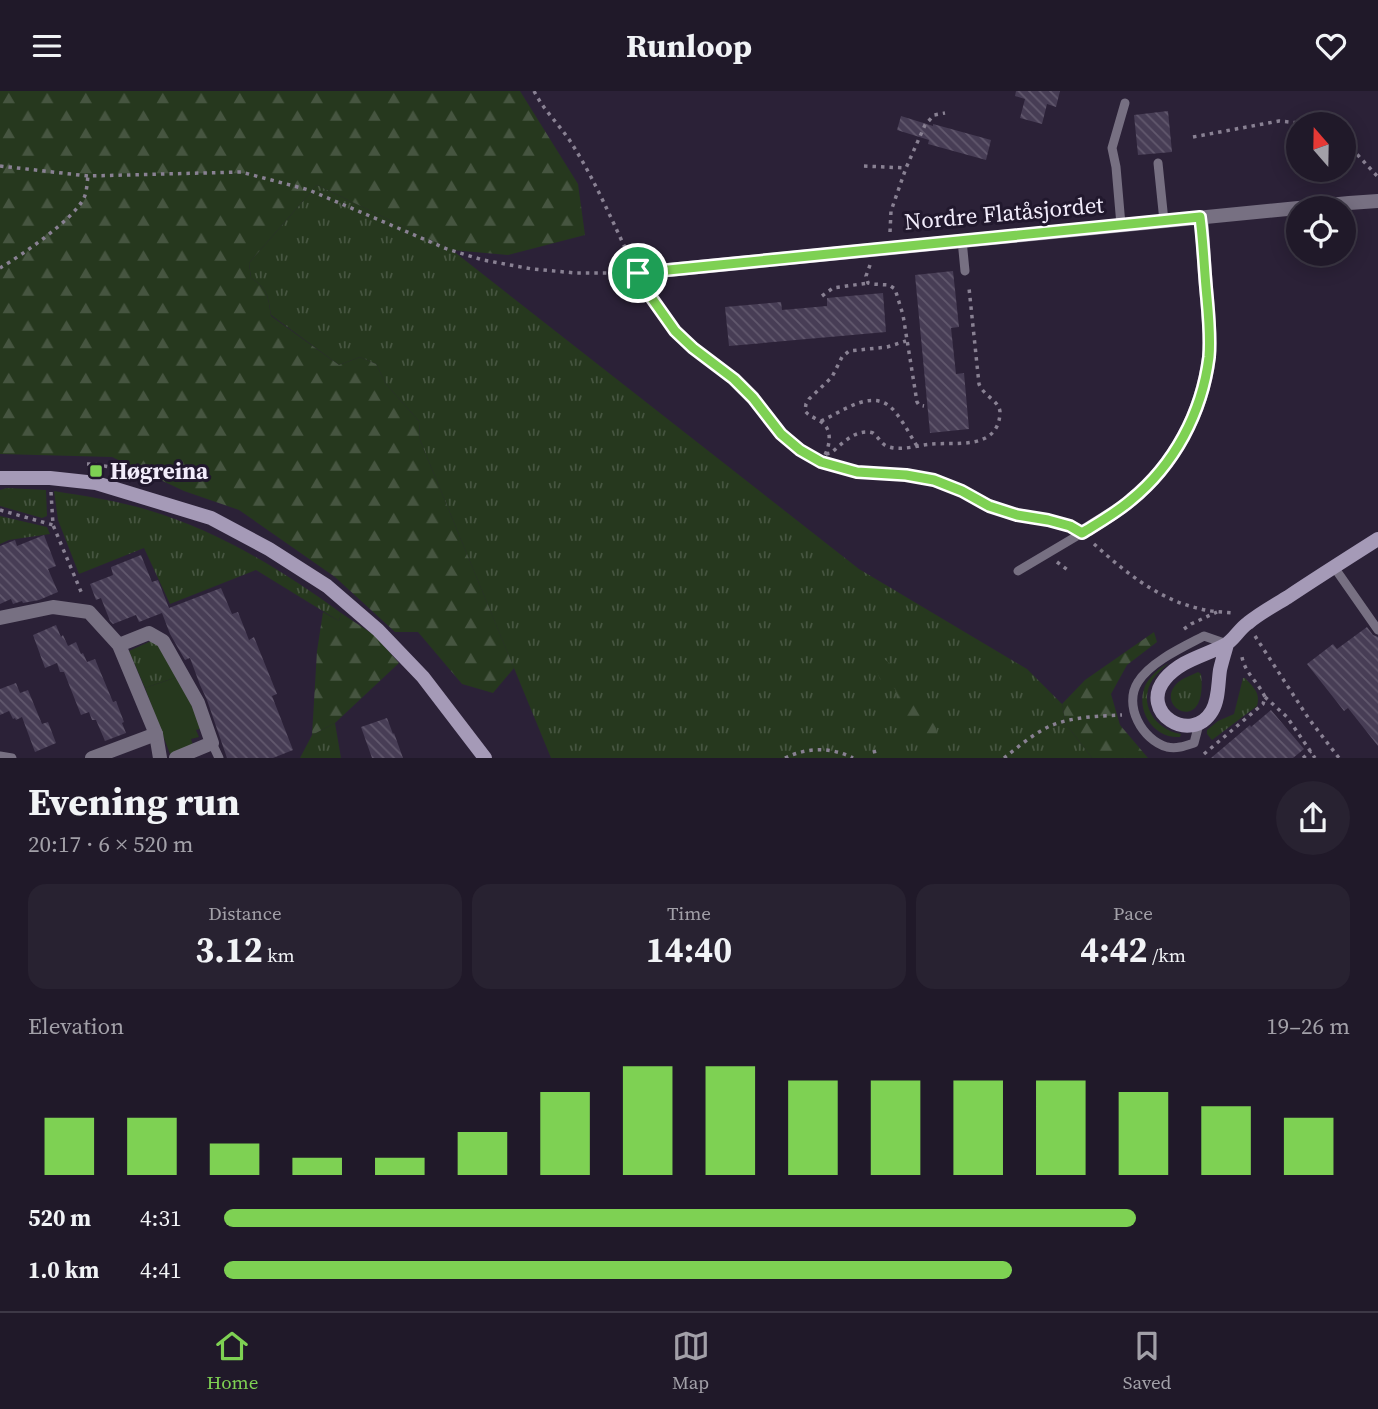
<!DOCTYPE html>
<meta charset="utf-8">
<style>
:root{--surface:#201929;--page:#282231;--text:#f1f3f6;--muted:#a2a0a8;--line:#3d3846;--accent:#7ed153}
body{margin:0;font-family:"Source Serif 4",serif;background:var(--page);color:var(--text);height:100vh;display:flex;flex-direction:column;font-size:26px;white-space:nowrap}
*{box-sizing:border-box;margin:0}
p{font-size:23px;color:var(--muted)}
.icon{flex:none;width:38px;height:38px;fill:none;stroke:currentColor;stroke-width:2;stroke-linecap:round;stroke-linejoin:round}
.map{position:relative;height:667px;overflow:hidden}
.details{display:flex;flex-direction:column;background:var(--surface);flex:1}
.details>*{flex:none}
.needle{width:46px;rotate:340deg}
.fabs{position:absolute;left:1286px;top:21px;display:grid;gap:14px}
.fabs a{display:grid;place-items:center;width:70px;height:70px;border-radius:50%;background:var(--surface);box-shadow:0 4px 18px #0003,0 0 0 2px var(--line);font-size:35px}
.pin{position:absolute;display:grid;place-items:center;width:60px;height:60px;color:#fff;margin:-30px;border:4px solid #fff;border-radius:50%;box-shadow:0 2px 7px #0007}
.round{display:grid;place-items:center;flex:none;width:74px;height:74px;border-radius:37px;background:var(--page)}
.overview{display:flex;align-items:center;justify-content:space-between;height:119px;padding:0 28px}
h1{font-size:38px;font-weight:700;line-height:52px}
.figures{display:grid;grid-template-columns:repeat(3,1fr);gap:10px;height:119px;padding:7px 28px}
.figures div{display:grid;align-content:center;border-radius:18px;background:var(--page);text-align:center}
.figures b{font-size:35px;font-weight:700}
.figures small{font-size:19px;font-weight:400}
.figures p{font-size:19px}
.chart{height:196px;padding:14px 28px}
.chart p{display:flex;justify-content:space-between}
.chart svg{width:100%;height:126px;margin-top:7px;stroke:var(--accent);stroke-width:6}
ul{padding:0 28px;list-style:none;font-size:23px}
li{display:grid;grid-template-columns:112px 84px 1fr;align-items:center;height:52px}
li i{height:18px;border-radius:9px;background:var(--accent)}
header{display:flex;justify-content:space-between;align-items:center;height:91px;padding:0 28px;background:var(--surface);font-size:32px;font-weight:700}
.tabs{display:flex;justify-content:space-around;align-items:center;height:98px;border-top:2px solid var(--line);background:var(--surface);font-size:19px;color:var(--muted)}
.tabs a{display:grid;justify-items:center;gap:4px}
.tabs .on{color:var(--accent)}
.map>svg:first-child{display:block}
.grass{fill:url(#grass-tufts)}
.forest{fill:url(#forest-firs)}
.green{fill:#26381e}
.building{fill:url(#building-back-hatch)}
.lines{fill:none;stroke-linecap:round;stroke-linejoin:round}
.path{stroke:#898193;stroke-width:3.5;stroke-dasharray:3.5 5;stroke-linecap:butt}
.lane{stroke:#777082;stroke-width:9}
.street{stroke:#777082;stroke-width:14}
.secondary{stroke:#a59ab7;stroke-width:14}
.route-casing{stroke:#fff;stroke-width:14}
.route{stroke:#7ed153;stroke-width:9}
.poi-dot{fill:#7ed153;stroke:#21182d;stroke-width:2.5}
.labels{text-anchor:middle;stroke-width:6;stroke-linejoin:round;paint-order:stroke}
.street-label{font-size:23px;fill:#f2ecfb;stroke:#21182d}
.poi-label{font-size:23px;font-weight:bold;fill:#f2ecfb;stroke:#21182d;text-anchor:start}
</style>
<header><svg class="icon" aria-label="menu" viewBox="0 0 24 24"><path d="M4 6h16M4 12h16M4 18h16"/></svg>Runloop<svg class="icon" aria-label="heart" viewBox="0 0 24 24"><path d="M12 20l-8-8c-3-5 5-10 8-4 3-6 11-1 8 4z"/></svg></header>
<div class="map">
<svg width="1378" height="667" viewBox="0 0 1378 667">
<defs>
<pattern id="grass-tufts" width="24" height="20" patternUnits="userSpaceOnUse" patternTransform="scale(1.75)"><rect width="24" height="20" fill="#26381e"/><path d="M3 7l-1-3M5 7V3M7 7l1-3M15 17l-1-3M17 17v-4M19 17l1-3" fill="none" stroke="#465540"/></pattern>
<pattern id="forest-firs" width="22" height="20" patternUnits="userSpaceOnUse" patternTransform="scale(1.75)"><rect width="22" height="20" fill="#26381e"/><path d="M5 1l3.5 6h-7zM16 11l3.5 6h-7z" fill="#465540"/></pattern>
<pattern id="building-back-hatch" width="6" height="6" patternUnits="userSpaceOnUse" patternTransform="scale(1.75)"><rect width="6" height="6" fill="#473d55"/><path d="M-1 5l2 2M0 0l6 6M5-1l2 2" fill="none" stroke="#62596e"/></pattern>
</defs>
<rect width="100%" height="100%" fill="#2b2137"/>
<g class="grass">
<path d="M 317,94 L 452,159 L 859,478 L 1027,578 L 1062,613 L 1066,633 L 1092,667 L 551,667 L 420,349 L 419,330 L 386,293 L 376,273 L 360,266 L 339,274 L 271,224 C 268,205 268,198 251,187 L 249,172 Z"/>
<polygon points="7,397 46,399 47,425 42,427 0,415 0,399"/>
<path d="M 54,400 C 85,405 118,410 148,419 C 219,440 282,479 341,522 L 339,530 L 256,479 L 170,513 L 144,457 L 79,483 L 58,429 Z"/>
<polygon points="0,425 47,436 50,443 9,449 0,453"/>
<polygon points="151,550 159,555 177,586 145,597 129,560"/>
<path d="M 1169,572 C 1163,577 1157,582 1153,588 C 1137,612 1155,639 1181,643 L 1180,646 C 1154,648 1135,620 1145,595 C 1150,585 1159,577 1169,572 Z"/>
<path d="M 1198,581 L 1201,583 C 1208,643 1158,619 1174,596 C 1179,588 1190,585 1198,581 Z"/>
<path d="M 1243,587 L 1245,587 C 1253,596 1261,602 1257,615 L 1212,649 L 1207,643 L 1207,639 L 1218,630 L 1234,623 Z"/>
<polygon points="335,632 341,667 300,667 312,644"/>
</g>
<g class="forest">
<path d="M 0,0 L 520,0 L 578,93 L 585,144 L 508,164 L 452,159 L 317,94 L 249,172 L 251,187 C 268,198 268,205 271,225 L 339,274 L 360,266 L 376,273 L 386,293 L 419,330 L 420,349 L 514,577 L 493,602 L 462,593 L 418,541 L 395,541 L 335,486 L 239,419 L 184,400 L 112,366 L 0,363 Z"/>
<polygon points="323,521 339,530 341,522 374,544 399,572 335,632 312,644 317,560"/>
<polygon points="1154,541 1157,551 1127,574 1111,603 1120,634 1148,667 1092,667 1066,633 1062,613 1085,589"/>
<polygon points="884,568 896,577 936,631 936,643 923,646 900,624 895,598 880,588 874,574"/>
</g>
<polygon class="green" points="177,586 203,637 196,639 199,646 191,648 193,654 170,663 145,597"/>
<g class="building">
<polygon points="1016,0 1060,0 1056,16 1047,13 1042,33 1020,27 1025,8 1015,5"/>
<polygon points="1168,20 1172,61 1138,64 1134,24"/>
<polygon points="901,25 933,35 933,33 991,49 986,69 928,53 929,49 897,39"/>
<polygon points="953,180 959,236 951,237 956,283 964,282 969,338 930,342 915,184"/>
<polygon points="883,202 886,241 729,255 725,216 781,211 782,219 827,215 827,207"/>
<polygon points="44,444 56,475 48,478 58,501 39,509 23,512 22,510 13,513 11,508 0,513 0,455 15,449 17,455"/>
<polygon points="141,464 152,491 158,489 169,517 221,497 232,523 238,521 249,549 254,546 277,603 272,605 293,659 273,667 227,667 207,609 200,594 190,567 185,569 170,543 162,522 139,531 136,524 113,533 110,530 101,507 96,509 90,493 113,484 111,476"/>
<polygon points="56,534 61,546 63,544 68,555 76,551 81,563 83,562 87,571 95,568 113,611 116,610 124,631 122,632 126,642 105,650 96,629 92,629 89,621 81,624 64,581 60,581 57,572 45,577 33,544"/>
<polygon points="1367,536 1373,544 1378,546 1378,655 1348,617 1344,620 1307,573 1333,553 1337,558"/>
<polygon points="16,592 20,602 28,599 42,633 48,631 56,652 35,661 22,626 16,629 15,627 13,628 9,620 0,624 0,598"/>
<polygon points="1271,619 1304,658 1293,667 1211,667 1250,634 1251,636"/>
<polygon points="387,627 393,643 394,642 403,667 372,667 361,636"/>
</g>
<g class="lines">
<g class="path">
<path d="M 534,0 C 544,20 560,34 572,53 C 595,89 612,130 631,169"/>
<polyline points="1193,46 1279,30 1309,33"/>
<polyline points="1344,53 1354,60 1378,86"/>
<polyline points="0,75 88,85 241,81 309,99 447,158 483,169 532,178 576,182 622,182"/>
<polyline points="864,75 906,77"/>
<polyline points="890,141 891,120 906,77 925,34 934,24 945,22"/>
<polyline points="870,174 866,185 868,192 872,193 889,194 895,198 903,224 917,311 919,314 924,315"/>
<path d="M 0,177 C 22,164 73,129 84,107 C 87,100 87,92 88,85"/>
<path d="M 645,197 C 658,219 673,239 691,256 C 705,268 721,276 734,288 C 758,309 773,339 799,358 C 820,374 848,381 874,383 C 894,385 913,384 932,389 C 953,394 971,407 990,415 C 1015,425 1042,427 1068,434"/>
<polyline points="822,205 833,197 868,192"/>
<path d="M 821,330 C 844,320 875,294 896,322 C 904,332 910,344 917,355"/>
<path d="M 826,363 L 831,362 C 843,352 856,337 873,342 C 879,346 881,354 889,356 C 903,360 918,354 932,353 C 957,351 997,359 1000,323 C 1001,310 984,306 979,293 L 969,197"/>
<path d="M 821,371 C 829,359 835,339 820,330 C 814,326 810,326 805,320 L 806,313 L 809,308 L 832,286 L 842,266 L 849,260 L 887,256 L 906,250"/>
<polyline points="87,373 93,373 132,380"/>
<polyline points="51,401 53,434 82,503"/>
<polyline points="0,419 53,434"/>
<path d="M 1094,453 C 1125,481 1159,509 1201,518 C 1212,521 1223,521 1234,522"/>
<polyline points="1057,471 1069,480"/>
<polyline points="1184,538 1191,533 1217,521"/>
<polyline points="1255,545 1309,628 1339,667"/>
<polyline points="1265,606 1287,626 1315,667"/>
<polyline points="874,659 876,667"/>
<path d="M 1204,663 L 1263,613 L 1265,606 C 1258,591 1245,582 1242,566"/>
<path d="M 785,667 C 808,656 831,656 853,667"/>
<path d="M 1004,667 C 1018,656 1033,643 1050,635 C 1071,626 1098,625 1122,624"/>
<polyline points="1303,667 1311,660"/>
</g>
<g class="lane">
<polyline points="1158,72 1164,130"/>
<polyline points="1121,134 1116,76 1112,57 1125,12"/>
<polyline points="962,149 965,180"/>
<polyline points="1334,476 1378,539"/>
<polyline points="1018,480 1082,442"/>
<path d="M 1199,633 L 1194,652 C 1185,655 1177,658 1167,656 C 1142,649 1123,614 1138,591 C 1150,571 1183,556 1204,545 L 1227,553"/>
<polyline points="212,652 219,667"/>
<polyline points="0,665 12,667"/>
</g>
<g class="street">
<polyline points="638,182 1349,112 1378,110"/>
<path d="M 1082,442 C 1098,431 1116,422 1131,409 C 1174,374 1202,322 1209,266 C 1211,243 1208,219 1206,196 C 1204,173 1203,149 1201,126"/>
<polyline points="0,527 53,516 89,521 119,554 156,643 160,667"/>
<polyline points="119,554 149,542 163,550 198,612 212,652 176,667"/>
<polyline points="92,667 156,643"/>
</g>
<g class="secondary">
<polyline points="0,387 50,387 96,392 211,427 269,458 327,495 378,539 423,586 485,667"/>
<path d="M 1227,553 C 1225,561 1222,570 1220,579 C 1218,592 1219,608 1212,620 C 1191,655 1138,621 1165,588 C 1181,569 1204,565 1225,554 C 1234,549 1239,538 1248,532 C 1260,522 1275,514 1288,506 C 1318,486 1348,467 1378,448"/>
</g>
</g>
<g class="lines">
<g class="route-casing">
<path id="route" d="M 1200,126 C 1203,149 1204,173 1206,196 C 1208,219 1211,243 1209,266 C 1202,322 1174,374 1131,409 C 1116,422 1098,432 1082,442 L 1070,435 L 1048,429 L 1017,424 L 989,415 L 962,400 L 934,389 L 906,384 L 857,381 L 821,371 L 800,359 L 781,343 L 753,307 L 734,288 L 693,257 L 675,240 L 646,199 L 638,182 Z"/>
</g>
<use href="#route" class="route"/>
</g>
<rect class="poi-dot" x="89" y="373" width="14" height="14" rx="3.5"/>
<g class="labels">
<g class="street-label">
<text transform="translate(1004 122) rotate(-5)" y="8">Nordre Flatåsjordet</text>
</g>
<g class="poi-label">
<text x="110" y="388">Høgreina</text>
</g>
</g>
</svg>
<div class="fabs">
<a><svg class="needle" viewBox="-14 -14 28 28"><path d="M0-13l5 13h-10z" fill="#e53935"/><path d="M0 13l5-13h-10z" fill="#a2a0a8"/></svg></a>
<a><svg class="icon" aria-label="locate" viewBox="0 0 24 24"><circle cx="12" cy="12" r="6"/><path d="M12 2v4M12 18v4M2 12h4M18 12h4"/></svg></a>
</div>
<div class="pin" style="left:638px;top:182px;background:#1e9e55"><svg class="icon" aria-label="arrive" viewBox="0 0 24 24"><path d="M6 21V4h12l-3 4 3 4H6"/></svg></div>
</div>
<section class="details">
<div class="overview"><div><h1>Evening run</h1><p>20:17 · 6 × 520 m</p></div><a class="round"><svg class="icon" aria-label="share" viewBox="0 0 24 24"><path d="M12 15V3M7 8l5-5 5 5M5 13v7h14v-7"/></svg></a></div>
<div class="figures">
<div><p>Distance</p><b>3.12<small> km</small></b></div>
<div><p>Time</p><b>14:40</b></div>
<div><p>Pace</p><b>4:42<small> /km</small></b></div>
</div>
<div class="chart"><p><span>Elevation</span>19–26 m</p>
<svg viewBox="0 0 160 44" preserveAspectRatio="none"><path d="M5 44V24M15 44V24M25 44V33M35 44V38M45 44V38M55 44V29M65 44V15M75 44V6M85 44V6M95 44V11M105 44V11M115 44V11M125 44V11M135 44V15M145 44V20M155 44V24"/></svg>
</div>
<ul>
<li><b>520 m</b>4:31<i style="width:81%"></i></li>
<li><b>1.0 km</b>4:41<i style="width:70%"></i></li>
</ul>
</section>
<nav class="tabs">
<a class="on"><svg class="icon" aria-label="home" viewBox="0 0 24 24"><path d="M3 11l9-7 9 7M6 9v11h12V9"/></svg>Home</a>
<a><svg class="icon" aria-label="map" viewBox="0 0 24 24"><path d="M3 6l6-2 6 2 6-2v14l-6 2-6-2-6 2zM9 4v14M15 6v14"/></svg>Map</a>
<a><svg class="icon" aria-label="saved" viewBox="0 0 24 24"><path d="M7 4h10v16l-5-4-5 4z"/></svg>Saved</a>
</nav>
